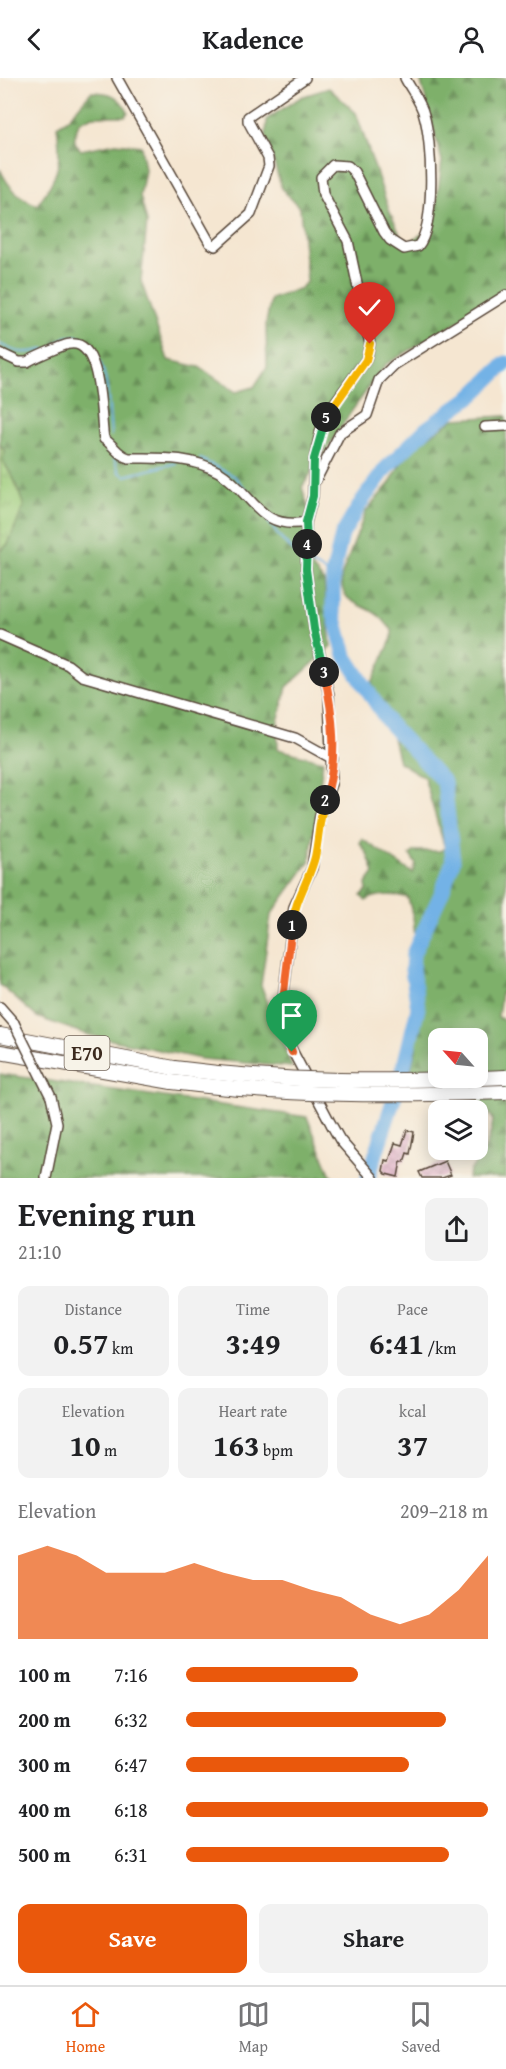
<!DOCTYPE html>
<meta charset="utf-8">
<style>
:root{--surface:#fff;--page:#f2f2f2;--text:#202124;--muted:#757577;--line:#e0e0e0;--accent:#ea580c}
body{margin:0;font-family:"Gentium Book Plus",serif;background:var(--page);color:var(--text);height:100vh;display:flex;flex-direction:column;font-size:22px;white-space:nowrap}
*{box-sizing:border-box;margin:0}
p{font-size:20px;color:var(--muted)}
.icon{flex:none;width:33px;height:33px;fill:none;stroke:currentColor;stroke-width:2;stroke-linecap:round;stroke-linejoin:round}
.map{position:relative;height:1100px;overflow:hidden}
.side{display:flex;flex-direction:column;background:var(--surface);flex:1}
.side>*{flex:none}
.needle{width:39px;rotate:297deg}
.controls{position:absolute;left:428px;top:950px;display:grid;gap:12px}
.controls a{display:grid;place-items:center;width:60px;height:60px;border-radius:12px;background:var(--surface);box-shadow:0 3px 15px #0003;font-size:30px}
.pin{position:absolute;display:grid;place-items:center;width:51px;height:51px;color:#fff;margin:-62px -26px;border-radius:50% 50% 50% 0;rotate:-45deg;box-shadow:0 0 6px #0007}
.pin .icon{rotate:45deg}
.km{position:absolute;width:30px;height:30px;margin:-15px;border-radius:50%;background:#222;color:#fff;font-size:16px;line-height:30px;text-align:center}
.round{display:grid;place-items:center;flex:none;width:63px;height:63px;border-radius:12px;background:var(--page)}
.head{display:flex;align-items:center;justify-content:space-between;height:102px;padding:0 18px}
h1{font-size:33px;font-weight:700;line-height:45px}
.figures{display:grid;grid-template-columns:repeat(3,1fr);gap:9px;height:102px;padding:6px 18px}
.figures div{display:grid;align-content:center;border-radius:12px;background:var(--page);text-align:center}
.figures b{font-size:30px;font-weight:700}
.figures small{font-size:16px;font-weight:400}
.figures p{font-size:16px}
.chart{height:168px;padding:12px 18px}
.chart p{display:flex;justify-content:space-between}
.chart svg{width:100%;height:108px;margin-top:6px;fill:var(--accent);opacity:.7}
.primary-button{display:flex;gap:12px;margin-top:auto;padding:12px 18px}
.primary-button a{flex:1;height:69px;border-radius:12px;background:var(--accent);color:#fff;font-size:24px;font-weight:700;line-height:69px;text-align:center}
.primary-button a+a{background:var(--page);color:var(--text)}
ul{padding:0 18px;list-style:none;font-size:20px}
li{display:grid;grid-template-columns:96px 72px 1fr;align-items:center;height:45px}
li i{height:15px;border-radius:8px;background:var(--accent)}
header{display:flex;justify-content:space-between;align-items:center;height:78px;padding:0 18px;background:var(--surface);font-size:27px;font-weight:700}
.menu{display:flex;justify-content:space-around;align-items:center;height:84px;border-top:2px solid var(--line);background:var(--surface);font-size:16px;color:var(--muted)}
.menu a{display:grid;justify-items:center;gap:3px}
.menu .current{color:var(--accent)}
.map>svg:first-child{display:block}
.grass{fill:url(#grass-tufts);stroke:#6c7c4c;stroke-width:1.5}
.forest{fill:url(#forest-firs);stroke:#5c6d44;stroke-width:1.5}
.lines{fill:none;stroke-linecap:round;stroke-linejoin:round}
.stream{stroke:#73b2e6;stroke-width:2}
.river{stroke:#73b2e6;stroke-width:15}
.building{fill:url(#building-cross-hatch)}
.minor-casing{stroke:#574639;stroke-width:12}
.highway-casing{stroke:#574639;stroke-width:16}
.minor{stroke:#fff;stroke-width:9}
.highway{stroke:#fff;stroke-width:14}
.minor-bridge-casing{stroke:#574639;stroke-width:12;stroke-linecap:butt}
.highway-bridge-casing{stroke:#574639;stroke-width:16;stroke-linecap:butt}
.minor-bridge{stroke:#fff;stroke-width:9}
.highway-bridge{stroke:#fff;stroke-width:14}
.split-1-casing{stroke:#fff;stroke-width:12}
.split-2-casing{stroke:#fff;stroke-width:12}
.split-3-casing{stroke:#fff;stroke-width:12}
.split-4-casing{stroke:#fff;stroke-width:12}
.split-5-casing{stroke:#fff;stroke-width:12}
.split-6-casing{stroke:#fff;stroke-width:12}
.split-1{stroke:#f0652b;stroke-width:8}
.split-2{stroke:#f5b400;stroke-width:8}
.split-3{stroke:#f0652b;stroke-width:8}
.split-4{stroke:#22a559;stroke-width:8}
.split-5{stroke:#22a559;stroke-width:8}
.split-6{stroke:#f5b400;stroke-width:8}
.labels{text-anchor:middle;stroke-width:4.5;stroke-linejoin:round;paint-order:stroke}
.shield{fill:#f7f3e8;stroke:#73665b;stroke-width:1.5}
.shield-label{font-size:20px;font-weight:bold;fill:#3b2a1e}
</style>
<header><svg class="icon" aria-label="back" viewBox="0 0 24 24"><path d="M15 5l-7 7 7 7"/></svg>Kadence<svg class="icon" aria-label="person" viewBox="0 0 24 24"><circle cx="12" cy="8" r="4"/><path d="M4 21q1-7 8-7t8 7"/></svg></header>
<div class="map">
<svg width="506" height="1100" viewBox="0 0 506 1100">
<defs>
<pattern id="grass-tufts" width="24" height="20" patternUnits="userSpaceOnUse" patternTransform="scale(1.5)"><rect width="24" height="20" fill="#9ecd7b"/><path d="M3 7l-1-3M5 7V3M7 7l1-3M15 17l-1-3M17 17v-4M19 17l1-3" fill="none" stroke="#89b06a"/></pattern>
<pattern id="forest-firs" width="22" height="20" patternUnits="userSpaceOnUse" patternTransform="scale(1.5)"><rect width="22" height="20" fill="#7eb06b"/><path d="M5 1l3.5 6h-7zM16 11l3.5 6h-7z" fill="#688f57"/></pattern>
<pattern id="building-cross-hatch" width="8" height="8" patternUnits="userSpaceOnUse" patternTransform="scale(1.5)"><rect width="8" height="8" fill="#db9ec0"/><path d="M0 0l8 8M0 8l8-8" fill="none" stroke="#b3819b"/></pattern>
</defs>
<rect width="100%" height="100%" fill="#f7f3e8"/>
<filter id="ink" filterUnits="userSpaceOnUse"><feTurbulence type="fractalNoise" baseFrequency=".0167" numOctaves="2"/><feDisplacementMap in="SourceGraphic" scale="12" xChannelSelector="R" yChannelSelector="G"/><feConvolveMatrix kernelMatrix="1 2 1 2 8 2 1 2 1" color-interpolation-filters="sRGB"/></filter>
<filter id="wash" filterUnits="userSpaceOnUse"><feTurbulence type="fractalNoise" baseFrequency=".008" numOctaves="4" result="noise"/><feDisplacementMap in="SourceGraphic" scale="24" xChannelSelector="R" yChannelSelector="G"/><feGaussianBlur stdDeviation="1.35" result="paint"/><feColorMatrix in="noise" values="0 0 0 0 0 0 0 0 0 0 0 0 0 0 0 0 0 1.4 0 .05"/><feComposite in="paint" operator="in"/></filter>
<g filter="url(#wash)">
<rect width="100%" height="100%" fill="#f5e6d1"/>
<polygon class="grass" points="0,366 4,372 3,383 14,401 24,428 8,466 0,473"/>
<g class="forest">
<path d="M 420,0 L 506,0 L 506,216 L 386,286 L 351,334 L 302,409 L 313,446 L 312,490 L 324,503 L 331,569 L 287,609 L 277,647 L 278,671 L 323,683 L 310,783 L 271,837 L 261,907 L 292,989 L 201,981 L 88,957 L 37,939 L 0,907 L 0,473 L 8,466 L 24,428 L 14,401 L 3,383 L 4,372 L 0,366 L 0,91 C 8,109 19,120 37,127 C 59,98 62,85 57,48 L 67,42 L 91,14 C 110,14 119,17 128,34 L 125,38 L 93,38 L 79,44 C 76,55 70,63 81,72 L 116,65 L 141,68 L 145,92 L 140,118 L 147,144 L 141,203 L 168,282 L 199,289 L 236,314 L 254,309 L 267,289 L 266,245 L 271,221 L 301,210 L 307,203 L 300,130 L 282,111 L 266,59 L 267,41 L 301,19 L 329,10 L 356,35 L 389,132 L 401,159 L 411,163 L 433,149 L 442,83 Z"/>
<path d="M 506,338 L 506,910 L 501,915 L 498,939 L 506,944 L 506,1100 L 468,1100 C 469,1091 473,1090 477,1083 C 486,1072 492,1054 493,1041 L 481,1024 L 445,999 L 477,999 L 477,960 L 438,960 L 438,995 L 420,996 L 411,991 L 416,972 L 419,898 L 413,839 L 408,820 C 397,816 375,816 366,823 L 361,818 L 367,812 L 366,806 L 374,795 L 367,775 L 360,765 L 362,761 L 413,795 L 416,786 L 410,777 L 415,773 L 440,773 L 445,770 L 424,699 L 399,684 L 387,636 L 370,609 L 392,560 L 392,552 C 388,548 384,542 379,538 C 363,524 341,529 341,499 L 366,433 L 390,405 L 401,385 L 422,363 L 454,341 Z"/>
<polygon points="0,996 307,1039 330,1095 335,1100 0,1100"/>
</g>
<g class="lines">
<g class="stream">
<path d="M 0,266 C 17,276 26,276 45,271"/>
<path d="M 56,266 L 66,259 L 77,258 C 112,281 107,320 111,357"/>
<polyline points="114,380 119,394 125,398 176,385"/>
<polyline points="200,381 234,398 258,425"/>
<polyline points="268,443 280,460 302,481"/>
<polyline points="310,485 333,498"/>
</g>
<polyline class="river" points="368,1100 402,996 418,930 412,892 413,876 442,814 453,783 444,704 388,644 345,577 333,533 333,495 342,457 362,423 386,390 426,351 473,317 506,285"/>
</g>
<g id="blocks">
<g class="building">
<polygon points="407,1052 414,1054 410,1076 407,1075 404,1084 401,1083 398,1099 386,1096 383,1093 385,1082 389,1083 395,1065 402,1067"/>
<polygon points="445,1083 451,1097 442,1100 422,1100 419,1094"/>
</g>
</g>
</g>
<g filter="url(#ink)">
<use href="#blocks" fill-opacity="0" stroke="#574639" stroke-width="1.5"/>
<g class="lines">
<g class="minor-casing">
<g id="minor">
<polyline points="117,0 210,165 215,168 251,136 269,88 268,80 248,43 248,39 305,0"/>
<path d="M 0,275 L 19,284 L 27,284 C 33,280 65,266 70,266 C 103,261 100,341 104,361 C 113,366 118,378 129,380 C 161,380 190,378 219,394 C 253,414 258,453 306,444"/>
<polyline points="485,349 506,348"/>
<polyline points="316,402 340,355 367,337 379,302 394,287 506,217"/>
<polyline points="0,557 68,587 82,598 295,660 333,681"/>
<polyline points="0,929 14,945"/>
<polyline points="46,1100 57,1045 51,1019"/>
<path d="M 373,1100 L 340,1062 L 331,1046 L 293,974 L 283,954 L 281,939 L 294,829 L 312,790 L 320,738 L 332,703 L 329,617 L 314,551 L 306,491 L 306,444 L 313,418 L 314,382 L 322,347 L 331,330 L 366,282 L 370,266 L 348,163 L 323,116 L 321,99 L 333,87 L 348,88 L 354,94 L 384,154 L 390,162 L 404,171 L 418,168 C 436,147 432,63 424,37 C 421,24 411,12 405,0"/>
</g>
</g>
<g class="highway-casing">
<g id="highway">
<polyline points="0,957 174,990"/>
<polyline points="0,974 172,1004"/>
</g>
</g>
<use href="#minor" class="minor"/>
<use href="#highway" class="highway"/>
<g class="minor-bridge-casing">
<polyline id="minor-bridge" points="14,945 51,1019"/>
</g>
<g class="highway-bridge-casing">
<g id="highway-bridge">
<path d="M 174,990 C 288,1005 391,1004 506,999"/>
<path d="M 172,1004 C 284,1018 394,1018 506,1014"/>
</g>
</g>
<use href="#minor-bridge" class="minor-bridge"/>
<use href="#highway-bridge" class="highway-bridge"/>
</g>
</g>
<g class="lines" filter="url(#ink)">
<g class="split-1-casing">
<polyline id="split-1" points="292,847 281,939 284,954 292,974"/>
</g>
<g class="split-2-casing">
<path id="split-2" d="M 292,847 C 295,821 309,803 315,779 C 319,760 319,741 325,722"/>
</g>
<g class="split-3-casing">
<path id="split-3" d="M 324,594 C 333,635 339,682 325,722"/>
</g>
<g class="split-4-casing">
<polyline id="split-4" points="307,466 306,491 314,551 324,594"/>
</g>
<g class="split-5-casing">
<polyline id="split-5" points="307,466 306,444 313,418 314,381 326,339"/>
</g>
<g class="split-6-casing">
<polyline id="split-6" points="326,339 366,282 370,266"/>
</g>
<use href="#split-1" class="split-1"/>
<use href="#split-2" class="split-2"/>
<use href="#split-3" class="split-3"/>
<use href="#split-4" class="split-4"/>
<use href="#split-5" class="split-5"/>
<use href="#split-6" class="split-6"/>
</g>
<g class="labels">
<rect class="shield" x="64.5" y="958" width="45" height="34" rx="4.5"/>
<g class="shield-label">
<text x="87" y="982">E70</text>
</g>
</g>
</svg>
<div class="controls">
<a><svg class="needle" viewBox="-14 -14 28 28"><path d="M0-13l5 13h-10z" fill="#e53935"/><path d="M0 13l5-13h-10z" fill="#757577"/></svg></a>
<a><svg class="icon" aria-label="layers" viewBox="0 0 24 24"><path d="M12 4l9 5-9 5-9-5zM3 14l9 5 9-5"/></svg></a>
</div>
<div class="pin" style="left:292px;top:974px;background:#1e9e55"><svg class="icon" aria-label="arrive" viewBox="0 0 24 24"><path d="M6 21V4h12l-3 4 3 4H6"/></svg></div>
<div class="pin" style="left:370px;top:266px;background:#d93025"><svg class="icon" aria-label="check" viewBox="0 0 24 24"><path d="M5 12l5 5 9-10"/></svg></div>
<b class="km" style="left:292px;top:847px">1</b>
<b class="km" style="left:325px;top:722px">2</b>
<b class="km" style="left:324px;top:594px">3</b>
<b class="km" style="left:307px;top:466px">4</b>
<b class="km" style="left:326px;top:339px">5</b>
</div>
<section class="side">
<div class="head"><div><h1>Evening run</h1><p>21:10</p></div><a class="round"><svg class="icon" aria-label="share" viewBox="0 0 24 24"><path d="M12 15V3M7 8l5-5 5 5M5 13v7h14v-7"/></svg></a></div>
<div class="figures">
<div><p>Distance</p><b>0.57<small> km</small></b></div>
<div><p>Time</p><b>3:49</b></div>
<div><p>Pace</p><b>6:41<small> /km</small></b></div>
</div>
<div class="figures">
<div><p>Elevation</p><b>10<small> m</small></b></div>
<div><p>Heart rate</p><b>163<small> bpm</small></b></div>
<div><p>kcal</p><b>37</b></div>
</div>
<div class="chart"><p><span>Elevation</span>209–218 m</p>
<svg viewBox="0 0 160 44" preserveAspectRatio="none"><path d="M0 44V10L10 6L20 10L30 17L40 17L50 17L60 13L70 17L80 20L90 20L100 24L110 27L120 34L130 38L140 34L150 24L160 10V44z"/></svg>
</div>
<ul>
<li><b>100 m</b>7:16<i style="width:57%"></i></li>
<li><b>200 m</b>6:32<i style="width:86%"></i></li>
<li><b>300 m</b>6:47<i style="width:74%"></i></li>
<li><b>400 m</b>6:18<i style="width:100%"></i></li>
<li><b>500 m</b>6:31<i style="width:87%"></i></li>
</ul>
<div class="primary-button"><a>Save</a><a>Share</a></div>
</section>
<nav class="menu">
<a class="current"><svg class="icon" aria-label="home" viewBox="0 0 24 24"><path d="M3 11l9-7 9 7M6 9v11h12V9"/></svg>Home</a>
<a><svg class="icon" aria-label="map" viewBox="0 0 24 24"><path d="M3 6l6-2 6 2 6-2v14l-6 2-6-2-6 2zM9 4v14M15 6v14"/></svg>Map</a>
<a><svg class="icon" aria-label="saved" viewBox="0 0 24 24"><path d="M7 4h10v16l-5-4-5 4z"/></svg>Saved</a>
</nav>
